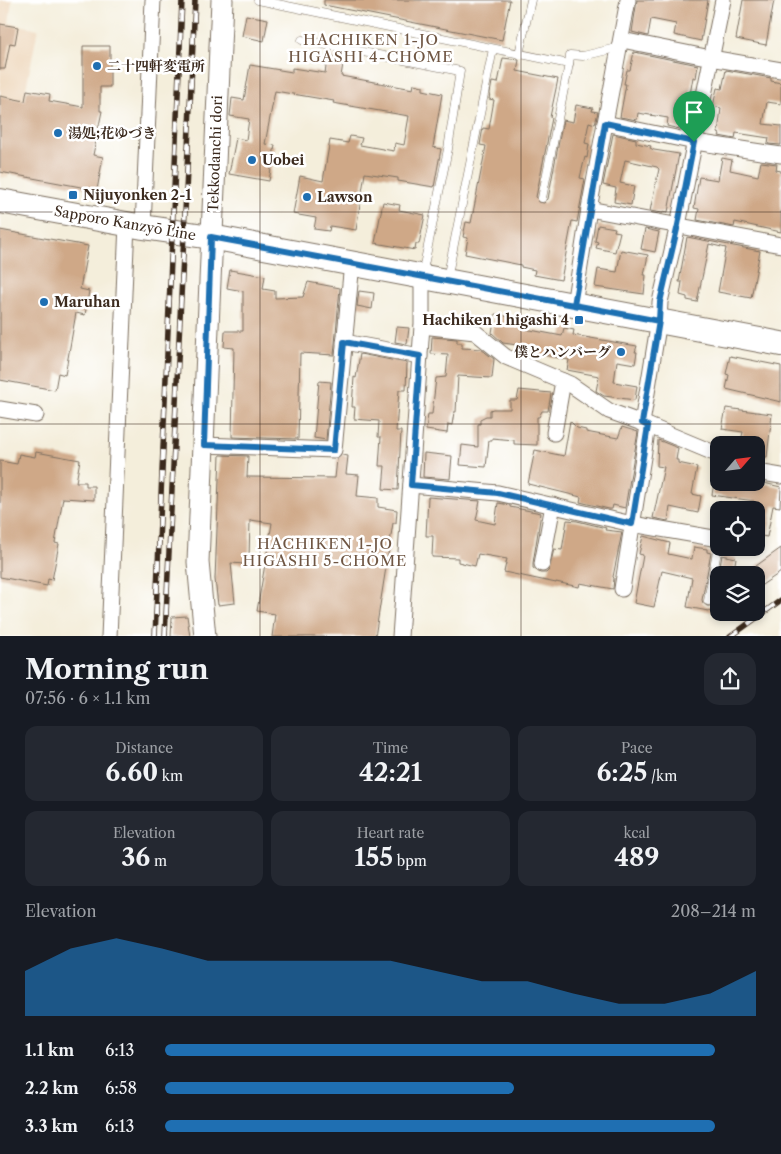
<!DOCTYPE html>
<meta charset="utf-8">
<style>
:root{--surface:#171b24;--page:#242831;--text:#f1f3f6;--muted:#9ea1a6;--accent:#1f6fb2}
body{margin:0;font-family:"Libre Caslon Text","Noto Serif JP",serif;background:var(--page);color:var(--text);height:100vh;display:flex;flex-direction:column;font-size:19px;white-space:nowrap}
*{box-sizing:border-box;margin:0}
p{font-size:16px;color:var(--muted)}
.icon{flex:none;width:28px;height:28px;fill:none;stroke:currentColor;stroke-width:2;stroke-linecap:round;stroke-linejoin:round}
.map{position:relative;height:636px;overflow:hidden}
.sheet{display:flex;flex-direction:column;background:var(--surface);flex:1}
.sheet>*{flex:none}
.needle{width:32px;rotate:62deg}
.fabs{position:absolute;left:710px;top:436px;display:grid;gap:10px}
.fabs a{display:grid;place-items:center;width:55px;height:55px;border-radius:10px;background:var(--surface);box-shadow:0 2px 8px #0003;font-size:25px}
.pin{position:absolute;display:grid;place-items:center;width:42px;height:42px;color:#fff;margin:-51px -21px;border-radius:50% 50% 50% 0;rotate:-45deg;box-shadow:0 0 5px #0007}
.pin .icon{rotate:45deg}
.round{display:grid;place-items:center;flex:none;width:52px;height:52px;border-radius:15px;background:var(--page)}
.summary{display:flex;align-items:center;justify-content:space-between;height:85px;padding:0 25px}
h1{font-size:28px;font-weight:800;line-height:38px}
.metrics{display:grid;grid-template-columns:repeat(3,1fr);gap:8px;height:85px;padding:5px 25px}
.metrics div{display:grid;align-content:center;border-radius:12px;background:var(--page);text-align:center}
.metrics b{font-size:25px;font-weight:800}
.metrics small{font-size:14px;font-weight:400}
.metrics p{font-size:14px}
.chart{height:140px;padding:10px 25px}
.chart p{display:flex;justify-content:space-between}
.chart svg{width:100%;height:90px;margin-top:5px;fill:var(--accent);opacity:.7}
ul{padding:0 25px;list-style:none;font-size:16px}
li{display:grid;grid-template-columns:80px 60px 1fr;align-items:center;height:38px}
li i{height:12px;border-radius:6px;background:var(--accent)}
.map>svg:first-child{display:block}
.built{fill:#eed7bb}
.building{fill:#cfa887}
.lines{fill:none;stroke-linecap:round;stroke-linejoin:round}
.lane-casing{stroke:#7c6f60;stroke-width:9}
.street-casing{stroke:#7c6f60;stroke-width:17}
.secondary-casing{stroke:#7c6f60;stroke-width:23}
.primary-casing{stroke:#7c6f60;stroke-width:26}
.lane{stroke:#fff;stroke-width:8}
.street{stroke:#fff;stroke-width:15}
.secondary{stroke:#fff;stroke-width:21}
.primary{stroke:#fff;stroke-width:24}
.rail-casing{stroke:#3b2a1e;stroke-width:5.5}
.rail{stroke:#fff;stroke-width:4;stroke-dasharray:11;stroke-linecap:butt}
.route-casing{stroke:#fff;stroke-width:10}
.route{stroke:#1f6fb2;stroke-width:6}
.grid{fill:none;stroke:#3b2a1e;stroke-width:1;stroke-opacity:0.55}
.poi-dot{fill:#1f6fb2;stroke:#fff;stroke-width:2}
.labels{text-anchor:middle;stroke-width:5;stroke-linejoin:round;paint-order:stroke}
.poi-label{font-size:14px;font-weight:bold;fill:#3b2a1e;stroke:#fff;text-anchor:start}
.street-label{font-size:14px;fill:#3b2a1e;stroke:#fff}
.neighbourhood-label{font-size:15px;letter-spacing:1px;fill:#6f5643;stroke:#fff}
</style>
<div class="map">
<svg width="781" height="637" viewBox="0 0 781 637">
<rect width="100%" height="100%" fill="#fff"/>
<filter id="ink" filterUnits="userSpaceOnUse"><feTurbulence type="fractalNoise" baseFrequency=".02" numOctaves="2"/><feDisplacementMap in="SourceGraphic" scale="10" xChannelSelector="R" yChannelSelector="G"/><feConvolveMatrix kernelMatrix="1 2 1 2 8 2 1 2 1" color-interpolation-filters="sRGB"/></filter>
<filter id="wash" filterUnits="userSpaceOnUse"><feTurbulence type="fractalNoise" baseFrequency=".0096" numOctaves="4" result="noise"/><feDisplacementMap in="SourceGraphic" scale="20" xChannelSelector="R" yChannelSelector="G"/><feGaussianBlur stdDeviation="1.12" result="paint"/><feColorMatrix in="noise" values="0 0 0 0 0 0 0 0 0 0 0 0 0 0 0 0 0 1.4 0 .05"/><feComposite in="paint" operator="in"/></filter>
<g filter="url(#wash)">
<rect width="100%" height="100%" fill="#f4eedb"/>
<polygon class="built" points="0,0 12,0 9,23 38,29 8,178 0,177"/>
<g id="blocks">
<g class="building">
<polygon points="324,0 510,0 502,40 324,5"/>
<polygon points="637,0 708,0 701,41 674,35 676,24 651,19 648,36 632,32"/>
<polygon points="743,0 774,0 766,45 736,39"/>
<polygon points="246,15 268,19 264,41 242,36"/>
<polygon points="0,24 18,27 15,44 10,43 5,69 0,69"/>
<polygon points="83,46 110,46 110,87 100,87 100,111 102,111 93,155 103,157 97,190 0,172 0,96 25,101 27,90 50,94 49,101 83,107"/>
<polygon points="634,52 698,65 696,78 693,77 684,130 667,126 668,118 638,113 637,120 620,117 626,84 624,84 627,70 630,70"/>
<polygon points="328,55 344,58 341,76 413,89 414,84 423,86 423,90 442,94 433,147 441,149 434,187 398,181 398,178 365,173 356,230 330,226 329,231 314,229 316,218 293,214 300,176 323,181 330,140 348,143 350,136 362,138 360,145 394,151 395,143 404,145 409,116 333,103 334,101 275,91 265,144 275,145 269,181 229,174 236,138 246,140 249,119 230,116 232,98 244,100 250,65 292,72 292,68 325,73"/>
<polygon points="503,58 519,60 517,71 558,79 550,117 552,118 536,197 539,202 544,203 548,199 563,120 573,122 576,105 593,108 592,111 598,112 595,124 589,122 585,143 589,144 587,158 585,157 580,178 585,179 577,222 572,221 561,280 534,275 535,270 521,267 521,265 465,254 468,238 463,237 466,222 471,223 486,146 480,145 483,128 489,129 494,100 489,99 492,82 498,83"/>
<polygon points="726,70 771,78 771,81 781,83 781,104 767,102 763,124 781,126 781,145 768,144 769,138 736,133 735,139 719,136 720,134 718,133 721,108 713,106 717,88 722,89"/>
<polygon points="613,134 636,139 636,143 651,146 650,148 654,150 679,154 668,212 663,211 663,213 650,211 659,169 657,167 625,160 620,183 634,186 631,205 614,202 616,188 603,185"/>
<polygon points="722,158 732,160 730,170 758,176 761,162 777,164 776,170 781,171 781,232 735,222 734,227 697,220 699,209 694,208 699,177 718,180"/>
<polygon points="383,202 400,205 399,210 425,215 419,244 416,244 415,250 375,243"/>
<polygon points="598,225 615,228 614,231 620,232 615,252 596,248 598,242 595,241"/>
<polygon points="645,229 659,232 655,252 641,249"/>
<polygon points="0,230 88,246 80,289 89,291 85,315 76,313 65,375 58,373 55,390 0,380"/>
<polygon points="687,237 760,251 751,298 718,292 726,248 709,244 697,302 687,300 687,297 680,295 682,282 679,282"/>
<polygon points="621,250 648,255 644,275 646,275 644,294 595,287 598,269 617,272"/>
<polygon points="230,270 265,276 263,289 275,291 275,298 303,297 308,282 340,288 334,355 300,353 298,439 232,437 234,348 224,347 225,331 243,331 243,291 227,288"/>
<polygon points="359,291 374,293 372,309 357,306"/>
<polygon points="495,314 526,320 525,329 562,336 564,328 574,330 573,335 637,346 635,352 637,352 635,364 617,361 614,382 637,386 635,400 604,396 596,391 599,376 567,370 569,360 528,352 524,346 503,343 492,333"/>
<polygon points="397,327 409,328 407,344 395,342"/>
<polygon points="432,337 457,339 457,343 462,343 462,348 481,349 494,359 492,378 458,376 456,412 454,412 452,425 448,424 447,433 426,430 428,414 432,414 436,378 446,377 448,355 431,354"/>
<polygon points="360,354 407,363 406,390 399,390 396,431 401,431 398,490 383,489 385,466 379,466 381,437 378,437 379,421 354,419 355,407 352,407 354,377 356,378"/>
<polygon points="730,356 781,366 781,402 726,389 729,375 726,374"/>
<polygon points="319,381 331,382 326,440 314,438"/>
<polygon points="519,390 551,393 548,411 542,411 539,417 537,417 537,445 514,444 514,440 492,438 492,440 489,440 486,467 460,465 462,445 478,447 478,424 480,424 480,419 486,416 490,416 490,410 493,409 510,409 510,400 517,400"/>
<polygon points="726,408 772,414 767,457 756,455 756,445 740,445 743,432 722,429"/>
<polygon points="570,421 577,428 586,430 586,432 618,438 622,427 638,432 625,508 613,505 612,509 609,509 580,502 581,497 528,484 535,450 564,456"/>
<polygon points="658,440 678,448 676,460 678,460 678,463 697,467 692,494 701,496 698,513 670,507 668,521 653,518 664,467 657,466"/>
<polygon points="36,452 80,460 76,482 86,482 86,486 94,486 94,500 63,498 55,543 59,544 52,580 48,579 47,586 0,577 0,461 17,464 19,454 35,457"/>
<polygon points="424,453 452,456 450,479 423,477"/>
<polygon points="220,455 248,456 247,477 335,478 337,459 342,455 348,456 346,474 359,475 357,496 378,498 378,507 397,510 396,523 393,523 375,637 272,637 275,614 257,611 272,523 250,520 249,559 245,559 245,564 231,563 235,603 218,605 215,579"/>
<polygon points="714,482 759,482 781,487 780,507 773,506 767,537 756,535 756,510 752,510 754,501 712,495"/>
<polygon points="428,497 480,501 476,520 495,524 498,503 510,505 510,507 541,513 533,563 533,568 540,573 546,573 549,570 554,549 562,550 567,520 577,521 606,528 605,530 622,532 613,577 614,578 613,589 580,583 579,587 556,582 556,583 504,572 507,559 478,554 475,566 458,562 458,558 432,557 433,536 426,536"/>
<polygon points="643,536 670,543 668,554 692,559 694,547 707,549 707,552 711,553 702,600 703,603 707,606 710,606 714,602 722,555 736,558 733,575 719,575 719,613 687,607 692,578 662,571 654,607 634,603 642,561 643,555 639,554"/>
<polygon points="781,548 781,572 756,589 756,566"/>
<polygon points="187,616 190,637 171,637 172,617"/>
</g>
</g>
</g>
<g filter="url(#ink)">
<use href="#blocks" fill-opacity="0" stroke="#7c6f60" stroke-width="1"/>
<g class="lines">
<g class="lane-casing">
<g id="lane">
<polyline points="258,0 569,64 542,198"/>
<polyline points="302,40 460,71 448,149 422,275"/>
<polyline points="519,54 531,0"/>
<polyline points="569,64 570,55 583,56 620,47"/>
<polyline points="447,279 493,49"/>
<polyline points="708,601 719,540"/>
</g>
</g>
<g class="street-casing">
<g id="street">
<polyline points="622,40 711,58 781,70"/>
<polyline points="605,123 695,142 781,155"/>
<polyline points="589,209 781,245"/>
<polyline points="143,227 153,0"/>
<polyline points="574,305 589,209 628,0"/>
<polyline points="422,326 475,332 506,357 570,384 609,411 642,423 719,455"/>
<polyline points="344,342 420,356"/>
<polyline points="0,409 36,415"/>
<polyline points="642,423 659,321 660,302 678,225 723,0"/>
<polyline points="554,433 563,381"/>
<polyline points="204,445 334,450 352,263"/>
<polyline points="756,470 763,473 781,476"/>
<polyline points="411,485 498,493 632,524 719,539"/>
<polyline points="542,564 553,505"/>
<polyline points="622,589 648,426"/>
<polyline points="109,637 127,224"/>
<polyline points="400,637 422,326 422,276"/>
</g>
</g>
<g class="secondary-casing">
<polyline id="secondary" points="205,637 198,562 222,0"/>
</g>
<g class="primary-casing">
<polyline id="primary" points="0,201 143,227 211,237 781,344"/>
</g>
<use href="#lane" class="lane"/>
<use href="#street" class="street"/>
<use href="#secondary" class="secondary"/>
<use href="#primary" class="primary"/>
<g class="rail-casing">
<g id="rail">
<polyline points="155,637 182,0"/>
<polyline points="165,637 195,0"/>
<polyline points="730,637 781,600"/>
</g>
</g>
<use href="#rail" class="rail"/>
</g>
</g>
<g class="lines" filter="url(#ink)">
<g class="route-casing">
<polyline id="route" points="694,142 678,225 660,302 659,321 211,237 204,445 334,450 344,342 420,356 411,485 498,493 632,524 648,426 642,423 659,321 574,305 605,123 694,142"/>
</g>
<use href="#route" class="route"/>
</g>
<path class="grid" d="M 260,0 L 260,637M 521,0 L 521,637M 0,212 L 781,212M 0,424 L 781,424"/>
<g class="poi-dot">
<circle cx="97" cy="66" r="5"/>
<circle cx="58" cy="133" r="5"/>
<circle cx="252" cy="160" r="5"/>
<rect x="68" y="190" width="10" height="10" rx="2.5"/>
<circle cx="307" cy="197" r="5"/>
<circle cx="44" cy="302" r="5"/>
<rect x="574" y="315" width="10" height="10" rx="2.5"/>
<circle cx="621" cy="352" r="5"/>
</g>
<g class="labels">
<g class="poi-label">
<text x="107" y="71">二十四軒変電所</text>
<text x="68" y="138">湯処;花ゆづき</text>
<text x="262" y="165">Uobei</text>
<text x="83" y="200">Nijuyonken 2-1</text>
<text x="317" y="202">Lawson</text>
<text x="54" y="307">Maruhan</text>
<text x="569" y="325" text-anchor="end">Hachiken 1 higashi 4</text>
<text x="611" y="357" text-anchor="end">僕とハンバーグ</text>
</g>
<g class="street-label">
<text transform="translate(215 154) rotate(-88)" y="5">Tekkodanchi dori</text>
<text transform="translate(125 223) rotate(10)" y="5">Sapporo Kanzyō Line</text>
</g>
<g class="neighbourhood-label">
<text x="371" y="45">HACHIKEN 1-JO<tspan x="371" dy="17">HIGASHI 4-CHOME</tspan></text>
<text x="325" y="549">HACHIKEN 1-JO<tspan x="325" dy="17">HIGASHI 5-CHOME</tspan></text>
</g>
</g>
</svg>
<div class="fabs">
<a><svg class="needle" viewBox="-14 -14 28 28"><path d="M0-13l5 13h-10z" fill="#e53935"/><path d="M0 13l5-13h-10z" fill="#9ea1a6"/></svg></a>
<a><svg class="icon" aria-label="locate" viewBox="0 0 24 24"><circle cx="12" cy="12" r="6"/><path d="M12 2v4M12 18v4M2 12h4M18 12h4"/></svg></a>
<a><svg class="icon" aria-label="layers" viewBox="0 0 24 24"><path d="M12 4l9 5-9 5-9-5zM3 14l9 5 9-5"/></svg></a>
</div>
<div class="pin" style="left:694px;top:142px;background:#1e9e55"><svg class="icon" aria-label="arrive" viewBox="0 0 24 24"><path d="M6 21V4h12l-3 4 3 4H6"/></svg></div>
</div>
<section class="sheet">
<div class="summary"><div><h1>Morning run</h1><p>07:56 · 6 × 1.1 km</p></div><a class="round"><svg class="icon" aria-label="share" viewBox="0 0 24 24"><path d="M12 15V3M7 8l5-5 5 5M5 13v7h14v-7"/></svg></a></div>
<div class="metrics">
<div><p>Distance</p><b>6.60<small> km</small></b></div>
<div><p>Time</p><b>42:21</b></div>
<div><p>Pace</p><b>6:25<small> /km</small></b></div>
</div>
<div class="metrics">
<div><p>Elevation</p><b>36<small> m</small></b></div>
<div><p>Heart rate</p><b>155<small> bpm</small></b></div>
<div><p>kcal</p><b>489</b></div>
</div>
<div class="chart"><p><span>Elevation</span>208–214 m</p>
<svg viewBox="0 0 160 44" preserveAspectRatio="none"><path d="M0 44V22L10 11L20 6L30 11L40 17L50 17L60 17L70 17L80 17L90 22L100 27L110 27L120 33L130 38L140 38L150 33L160 22V44z"/></svg>
</div>
<ul>
<li><b>1.1 km</b>6:13<i style="width:93%"></i></li>
<li><b>2.2 km</b>6:58<i style="width:59%"></i></li>
<li><b>3.3 km</b>6:13<i style="width:93%"></i></li>
</ul>
</section>
